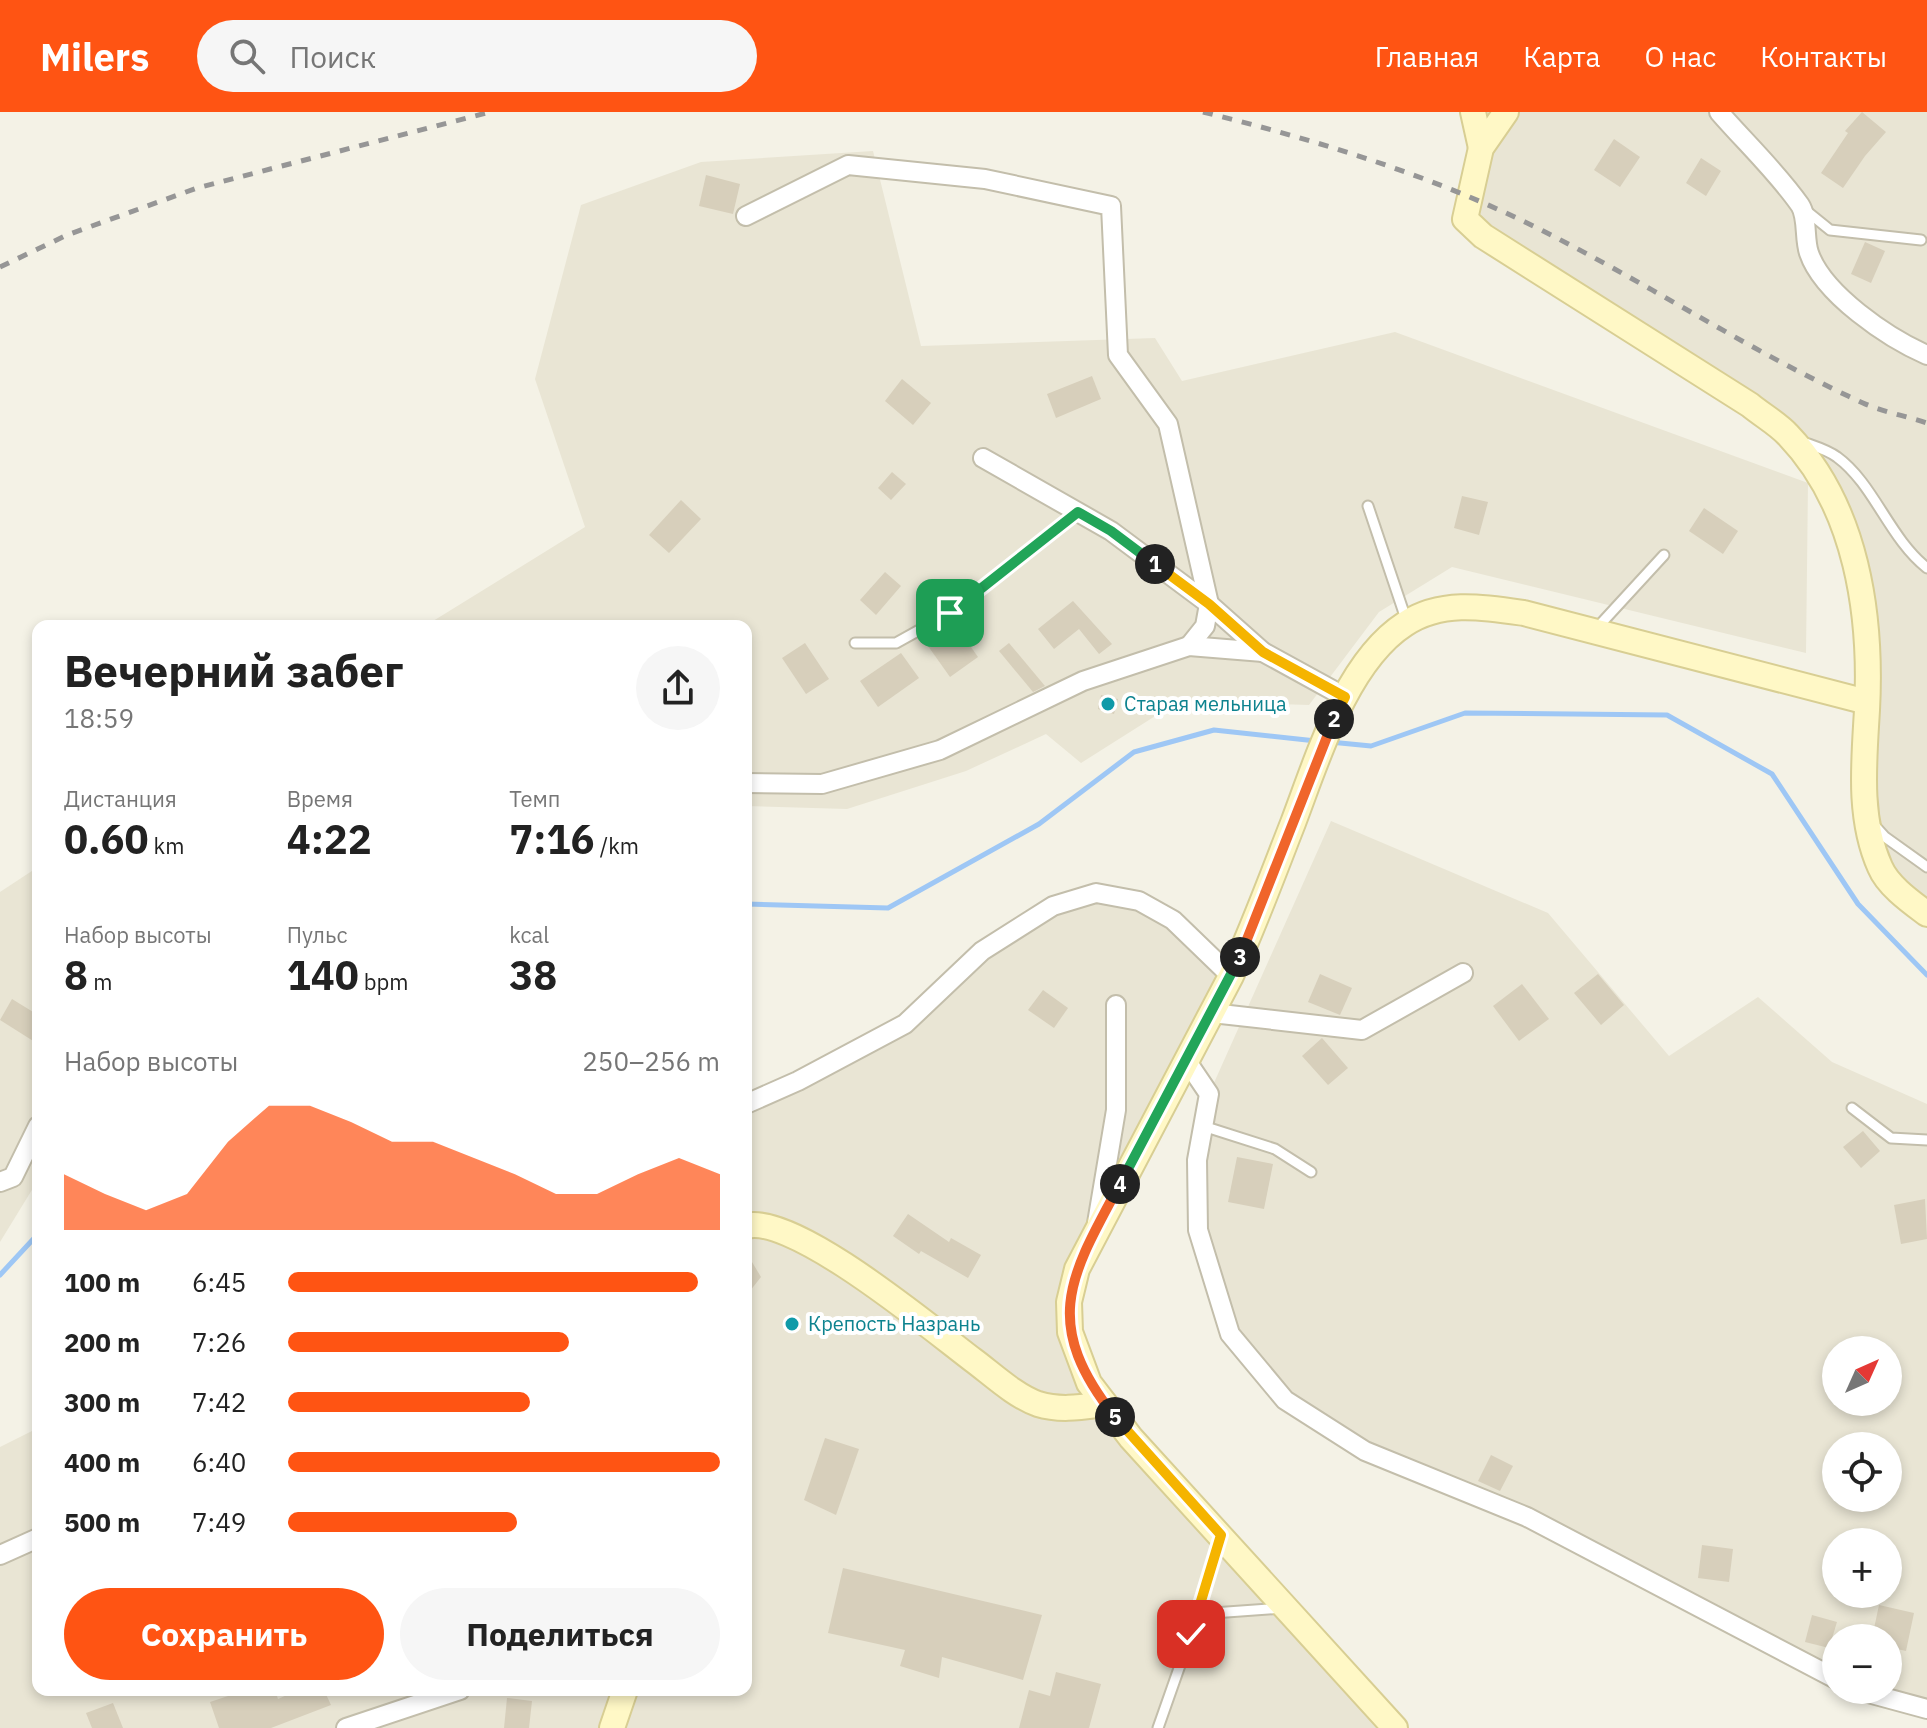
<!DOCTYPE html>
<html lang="ru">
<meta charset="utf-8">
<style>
:root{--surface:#fff;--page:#f6f6f6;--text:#222;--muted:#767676;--accent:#ff5413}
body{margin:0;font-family:"IBM Plex Sans",sans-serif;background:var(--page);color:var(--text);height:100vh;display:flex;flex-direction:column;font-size:30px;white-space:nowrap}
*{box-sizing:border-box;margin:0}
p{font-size:26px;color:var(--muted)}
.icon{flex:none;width:44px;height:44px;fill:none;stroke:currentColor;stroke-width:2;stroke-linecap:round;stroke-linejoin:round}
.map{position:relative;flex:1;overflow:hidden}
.side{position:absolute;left:32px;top:508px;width:720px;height:1076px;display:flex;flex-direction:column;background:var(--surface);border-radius:16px;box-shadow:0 4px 12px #0003}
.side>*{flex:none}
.needle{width:52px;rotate:45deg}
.fabs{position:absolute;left:1822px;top:1224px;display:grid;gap:16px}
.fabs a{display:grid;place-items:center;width:80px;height:80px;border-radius:50%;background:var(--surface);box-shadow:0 4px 12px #0003;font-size:40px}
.pin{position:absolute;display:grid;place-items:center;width:68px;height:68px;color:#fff;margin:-34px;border-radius:16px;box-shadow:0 4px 12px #0006}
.km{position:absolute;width:40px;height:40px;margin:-20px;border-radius:50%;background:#222;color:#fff;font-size:22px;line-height:40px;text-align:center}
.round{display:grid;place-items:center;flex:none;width:84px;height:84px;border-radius:42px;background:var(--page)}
.summary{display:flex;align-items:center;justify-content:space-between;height:136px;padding:0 32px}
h1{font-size:44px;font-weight:800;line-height:60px}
.metrics{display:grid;grid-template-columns:repeat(3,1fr);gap:12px;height:136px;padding:8px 32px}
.metrics div{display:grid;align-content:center}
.metrics b{font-size:40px;font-weight:800}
.metrics small{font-size:22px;font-weight:400}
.metrics p{font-size:22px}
.chart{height:224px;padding:16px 32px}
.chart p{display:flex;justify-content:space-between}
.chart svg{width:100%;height:144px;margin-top:8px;fill:var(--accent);opacity:.7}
.button{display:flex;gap:16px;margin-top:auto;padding:16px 32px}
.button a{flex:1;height:92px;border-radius:48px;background:var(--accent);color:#fff;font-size:32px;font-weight:800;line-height:92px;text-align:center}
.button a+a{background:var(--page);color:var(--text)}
ul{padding:0 32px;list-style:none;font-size:26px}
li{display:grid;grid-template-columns:128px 96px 1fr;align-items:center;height:60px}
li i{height:20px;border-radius:10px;background:var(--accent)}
header{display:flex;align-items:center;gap:48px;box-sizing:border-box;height:112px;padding:0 40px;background:var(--accent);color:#fff}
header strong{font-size:38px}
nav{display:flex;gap:44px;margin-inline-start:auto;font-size:28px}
.search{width:560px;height:72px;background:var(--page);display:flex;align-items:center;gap:20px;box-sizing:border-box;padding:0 28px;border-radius:44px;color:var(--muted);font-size:30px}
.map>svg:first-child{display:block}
.residential{fill:#e9e5d4;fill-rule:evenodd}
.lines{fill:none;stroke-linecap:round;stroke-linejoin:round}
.stream{stroke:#9ec7f5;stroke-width:5}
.building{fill:#d7cfbb}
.lane-casing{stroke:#c3beab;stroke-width:13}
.street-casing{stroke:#c3beab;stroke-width:22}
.secondary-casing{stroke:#d8ce93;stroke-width:28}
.lane{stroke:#fff;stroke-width:9}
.street{stroke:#fff;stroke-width:18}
.secondary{stroke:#fff8c6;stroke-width:24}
.rail{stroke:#969696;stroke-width:5;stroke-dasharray:10 10;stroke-linecap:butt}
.split-1-casing{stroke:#fff;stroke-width:16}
.split-2-casing{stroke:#fff;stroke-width:16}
.split-3-casing{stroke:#fff;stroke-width:16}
.split-4-casing{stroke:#fff;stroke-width:16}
.split-5-casing{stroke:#fff;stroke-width:16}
.split-6-casing{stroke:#fff;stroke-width:16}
.split-1{stroke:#22a559;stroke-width:10}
.split-2{stroke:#f5b400;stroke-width:10}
.split-3{stroke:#f0652b;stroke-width:10}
.split-4{stroke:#22a559;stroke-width:10}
.split-5{stroke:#f0652b;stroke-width:10}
.split-6{stroke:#f5b400;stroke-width:10}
.culture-dot{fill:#0f9aa8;stroke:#fff;stroke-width:3}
.labels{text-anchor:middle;stroke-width:8;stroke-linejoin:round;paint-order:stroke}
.culture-label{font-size:20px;fill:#0d838f;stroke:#fff;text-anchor:start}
</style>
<header>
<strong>Milers</strong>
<div class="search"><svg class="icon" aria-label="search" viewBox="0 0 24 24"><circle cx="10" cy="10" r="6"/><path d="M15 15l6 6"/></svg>Поиск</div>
<nav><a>Главная</a><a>Карта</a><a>О нас</a><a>Контакты</a></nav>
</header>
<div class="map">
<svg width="1927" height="1616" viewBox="0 0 1927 1616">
<rect width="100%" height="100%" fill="#f4f2e6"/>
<g class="residential">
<polygon points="1473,0 1927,0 1927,802 1881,759 1859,469 1787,322 1483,124 1468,85"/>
<polygon points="873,39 921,234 1155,226 1182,269 1395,220 1808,371 1806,541 1452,455 1379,500 1309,593 1179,589 1081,651 1046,622 966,659 847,697 746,694 746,514 425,514 585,415 535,267 581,93 701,50"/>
<path d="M 1331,709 L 1548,801 L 1669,944 L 1758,885 L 1832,950 L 1927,992 L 1927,1597 L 1888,1578 L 1888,1526 L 1836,1526 L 1836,1567 L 1527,1405 L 1365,1339 L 1285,1288 L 1230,1222 L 1198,1118 L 1209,982 ZM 1836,1238 L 1888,1238 L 1888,1290 L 1836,1290 ZM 1836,1334 L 1888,1334 L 1888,1386 L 1836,1386 ZM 1836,1430 L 1888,1430 L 1888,1482 L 1836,1482 Z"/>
<polygon points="38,755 38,1068 0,1130 0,780"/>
<polygon points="1096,781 1139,789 1231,864 1069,1190 1089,1271 1395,1616 0,1616 0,1335 38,1316 38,1578 746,1578 746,992 905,912 982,839"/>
</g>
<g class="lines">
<g class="stream">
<polyline points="1330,630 1371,634 1465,601 1667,603 1772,662 1858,792 1927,863"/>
<polyline points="746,792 888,796 1039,712 1134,640 1214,618 1316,629"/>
<polyline points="0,1163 38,1122"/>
</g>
</g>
<g class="building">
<polygon points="1862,0 1886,20 1865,44 1843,76 1821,61 1848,21 1845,19"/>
<polygon points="1614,27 1640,45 1620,75 1594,58"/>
<polygon points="1701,46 1721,59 1706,84 1686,71"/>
<polygon points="706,63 740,72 733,102 699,94"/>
<polygon points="1865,130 1885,139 1871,171 1851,162"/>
<polygon points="1092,264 1101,287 1056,306 1047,282"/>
<polygon points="902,267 931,291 913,313 885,289"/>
<polygon points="892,360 906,372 891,388 878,376"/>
<polygon points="1462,384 1488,390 1479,423 1454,416"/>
<polygon points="681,388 701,407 669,441 649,423"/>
<polygon points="1704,396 1738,419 1723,442 1689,419"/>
<polygon points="885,460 901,474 876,503 860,488"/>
<polygon points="1073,489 1112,532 1099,542 1079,517 1054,537 1038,517"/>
<polygon points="956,514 978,545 950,565 928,534"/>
<polygon points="805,531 829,567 806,582 782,546"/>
<polygon points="1009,531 1045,574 1033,580 999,539"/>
<polygon points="901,541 919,566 878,595 860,569"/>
<polygon points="1101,583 1118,587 1114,602 1098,597"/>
<polygon points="1320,862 1352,876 1340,903 1308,890"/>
<polygon points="1598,862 1624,893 1601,913 1574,881"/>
<polygon points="1522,872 1549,907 1519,929 1493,894"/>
<polygon points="1043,878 1068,896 1054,916 1028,898"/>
<polygon points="12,887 38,903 38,932 0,908"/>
<polygon points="1322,926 1348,956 1328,973 1302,944"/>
<polygon points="1863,1019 1880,1039 1861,1056 1843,1035"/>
<polygon points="1237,1045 1273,1052 1264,1097 1228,1090"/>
<polygon points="1925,1087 1927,1127 1901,1132 1894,1093"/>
<polygon points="908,1102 949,1130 951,1126 981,1143 968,1166 921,1139 919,1142 893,1124"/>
<polygon points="746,1140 761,1165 746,1184"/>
<polygon points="825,1326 859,1337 836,1403 804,1388"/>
<polygon points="1491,1343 1513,1354 1500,1379 1478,1369"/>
<polygon points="1702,1433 1733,1437 1729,1470 1698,1466"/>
<polygon points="843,1456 1042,1503 1023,1568 942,1545 939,1566 900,1554 905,1538 828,1521"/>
<polygon points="1879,1493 1914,1501 1906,1539 1888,1535 1888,1526 1872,1526"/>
<polygon points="1812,1503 1837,1510 1829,1536 1805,1530"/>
<polygon points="1056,1560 1101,1572 1089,1616 1019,1616 1029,1578 1050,1584"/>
<polygon points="246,1578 275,1578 278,1587 298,1578 324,1578 331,1593 271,1616 219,1616 210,1590"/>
<polygon points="507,1586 532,1589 529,1616 504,1616"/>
<polygon points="113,1591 123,1616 92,1616 86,1601"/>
</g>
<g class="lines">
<g class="lane-casing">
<g id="lane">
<polyline points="1804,97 1830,118 1921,128"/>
<path d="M 1803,330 C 1814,334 1828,338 1837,345 C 1874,372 1889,426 1927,456"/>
<polyline points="1368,394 1407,510"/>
<polyline points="1596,517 1664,443"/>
<polyline points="855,531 896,531 950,501 1078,400"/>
<polyline points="1875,714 1885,725 1927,755"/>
<polyline points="1852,996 1891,1026 1927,1028"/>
<polyline points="1203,1014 1275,1037 1311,1060"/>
<polyline points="1192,1519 1220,1426"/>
<polyline points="1158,1616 1191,1522 1213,1501 1282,1496"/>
</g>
</g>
<g class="street-casing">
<g id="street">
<path d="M 1719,0 C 1745,30 1777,60 1800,93 C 1808,105 1804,127 1809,141 C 1823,182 1888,226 1927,243"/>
<polyline points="746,104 848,53 985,67 1111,94 1118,243 1168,312 1209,492 1205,514 1189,534"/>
<polyline points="983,346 1111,419 1209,492 1263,540 1345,585"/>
<polyline points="746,671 822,672 940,638 1083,569 1189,534 1263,540"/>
<polyline points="1212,901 1362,918 1463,861"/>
<polyline points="1186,948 1209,982 1197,1048 1198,1118 1230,1222 1285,1288 1365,1339 1527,1405 1836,1567"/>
<polyline points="746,992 798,969 905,912 982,839 1053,794 1096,781 1139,789 1173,808 1231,864"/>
<polyline points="0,1070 13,1065 38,1014"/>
<polyline points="1097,1111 1116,998 1116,893"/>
<polyline points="0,1443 38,1426"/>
<polyline points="1857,1578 1927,1597"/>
<polyline points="346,1616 460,1578"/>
</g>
</g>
<g class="secondary-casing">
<g id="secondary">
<polyline points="1473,0 1481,36"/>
<path d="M 1506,0 L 1481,36 L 1465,107 L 1483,124 L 1750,293 C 1762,303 1778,312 1788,323 C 1857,395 1872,503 1867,598 C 1864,650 1858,706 1880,755 C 1888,774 1911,790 1927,802"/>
<path d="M 746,1114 C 793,1101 932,1217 973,1248 C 992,1262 1015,1284 1038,1292 C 1061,1299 1082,1295 1105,1292"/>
<polyline points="612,1616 625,1578"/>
<path d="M 1395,1616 L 1131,1326 L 1089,1271 L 1070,1220 L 1069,1190 L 1077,1157 L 1231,864 C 1254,814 1273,762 1293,711 C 1317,648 1346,550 1405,512 C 1441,488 1483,495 1524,501 L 1867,590"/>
</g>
</g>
<use href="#lane" class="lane"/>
<use href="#street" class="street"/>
<use href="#secondary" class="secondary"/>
<g class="rail">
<path d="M 1203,0 C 1312,27 1424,61 1525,110 C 1640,166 1747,238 1863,291 C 1883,300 1906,304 1927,311"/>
<polyline points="0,155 67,123 197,76 490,0"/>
</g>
</g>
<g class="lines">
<g class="split-1-casing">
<polyline id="split-1" points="950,501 1078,400 1111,419 1155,452"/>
</g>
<g class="split-2-casing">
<polyline id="split-2" points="1155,452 1209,492 1263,540 1345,585 1334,607"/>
</g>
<g class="split-3-casing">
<polyline id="split-3" points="1240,845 1334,607"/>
</g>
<g class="split-4-casing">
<polyline id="split-4" points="1120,1072 1240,845"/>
</g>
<g class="split-5-casing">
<path id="split-5" d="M 1115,1305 C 1041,1211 1069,1166 1120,1072"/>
</g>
<g class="split-6-casing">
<polyline id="split-6" points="1115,1305 1221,1423 1191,1522"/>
</g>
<use href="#split-1" class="split-1"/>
<use href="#split-2" class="split-2"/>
<use href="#split-3" class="split-3"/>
<use href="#split-4" class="split-4"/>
<use href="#split-5" class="split-5"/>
<use href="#split-6" class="split-6"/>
</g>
<g class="culture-dot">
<circle cx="1108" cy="592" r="8"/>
<circle cx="792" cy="1212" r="8"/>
</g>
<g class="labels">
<g class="culture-label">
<text x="1124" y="599">Старая мельница</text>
<text x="808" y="1219">Крепость Назрань</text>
</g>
</g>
</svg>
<div class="fabs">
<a><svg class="needle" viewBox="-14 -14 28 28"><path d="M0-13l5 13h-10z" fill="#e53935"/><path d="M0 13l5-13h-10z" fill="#767676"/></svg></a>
<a><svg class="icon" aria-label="locate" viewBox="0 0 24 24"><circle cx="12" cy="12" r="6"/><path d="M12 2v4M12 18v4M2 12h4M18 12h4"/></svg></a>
<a>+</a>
<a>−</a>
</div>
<div class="pin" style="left:950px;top:501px;background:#1e9e55"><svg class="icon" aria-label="arrive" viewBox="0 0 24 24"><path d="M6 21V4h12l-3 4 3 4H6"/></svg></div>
<div class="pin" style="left:1191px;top:1522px;background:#d93025"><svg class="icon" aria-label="check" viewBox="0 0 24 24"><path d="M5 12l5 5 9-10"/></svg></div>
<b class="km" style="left:1155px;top:452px">1</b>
<b class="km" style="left:1334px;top:607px">2</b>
<b class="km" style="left:1240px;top:845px">3</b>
<b class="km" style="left:1120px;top:1072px">4</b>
<b class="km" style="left:1115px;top:1305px">5</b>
<section class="side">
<div class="summary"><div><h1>Вечерний забег</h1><p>18:59</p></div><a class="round"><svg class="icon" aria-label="share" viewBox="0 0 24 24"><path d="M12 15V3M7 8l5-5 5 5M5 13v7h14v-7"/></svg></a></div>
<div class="metrics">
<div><p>Дистанция</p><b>0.60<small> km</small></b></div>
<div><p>Время</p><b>4:22</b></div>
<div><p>Темп</p><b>7:16<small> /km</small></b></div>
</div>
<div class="metrics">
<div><p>Набор высоты</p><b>8<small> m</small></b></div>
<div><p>Пульс</p><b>140<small> bpm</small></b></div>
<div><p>kcal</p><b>38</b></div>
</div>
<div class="chart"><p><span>Набор высоты</span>250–256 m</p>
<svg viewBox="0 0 160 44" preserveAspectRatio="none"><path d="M0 44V27L10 33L20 38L30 33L40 17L50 6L60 6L70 11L80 17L90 17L100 22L110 27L120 33L130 33L140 27L150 22L160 27V44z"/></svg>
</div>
<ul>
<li><b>100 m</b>6:45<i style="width:95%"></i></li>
<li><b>200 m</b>7:26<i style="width:65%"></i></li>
<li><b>300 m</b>7:42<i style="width:56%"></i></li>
<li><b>400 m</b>6:40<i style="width:100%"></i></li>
<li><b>500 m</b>7:49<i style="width:53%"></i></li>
</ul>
<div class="button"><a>Сохранить</a><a>Поделиться</a></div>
</section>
</div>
